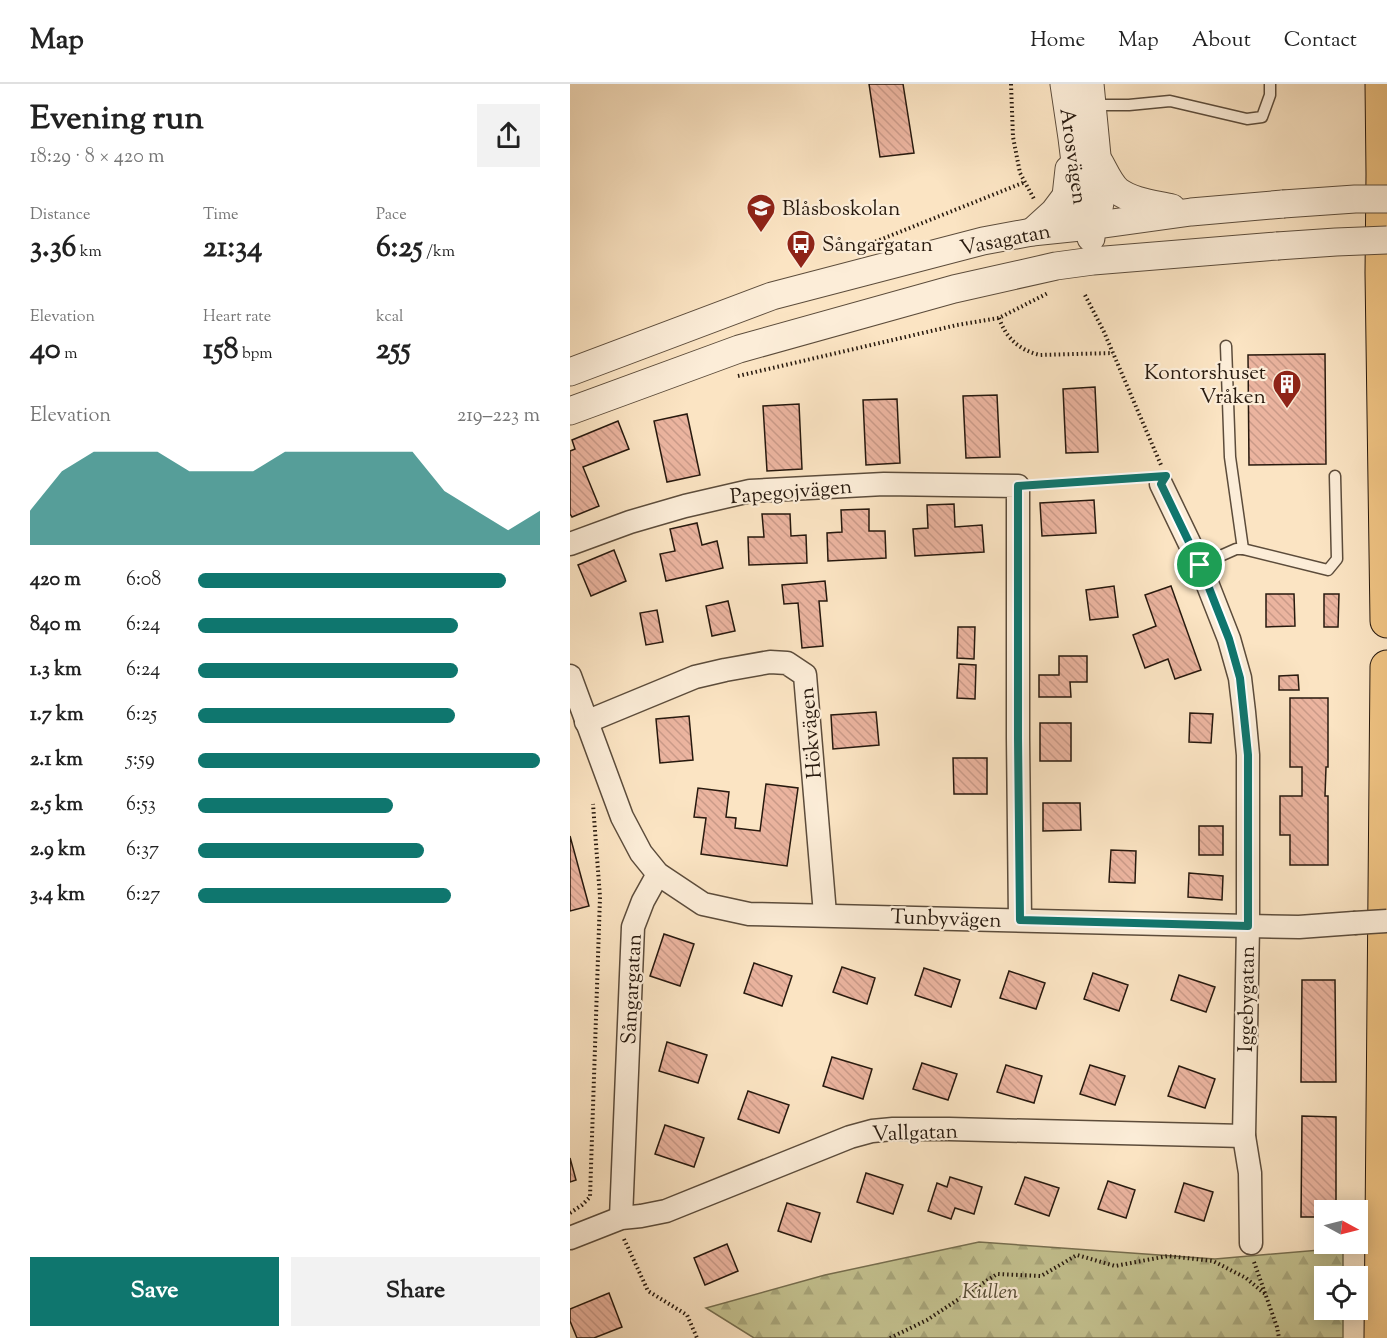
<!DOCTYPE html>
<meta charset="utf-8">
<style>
:root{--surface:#fff;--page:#f2f2f2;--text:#222;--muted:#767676;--line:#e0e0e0;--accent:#0f766e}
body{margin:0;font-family:"Sorts Mill Goudy",serif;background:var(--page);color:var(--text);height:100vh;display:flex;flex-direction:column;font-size:22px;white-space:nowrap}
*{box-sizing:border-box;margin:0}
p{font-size:20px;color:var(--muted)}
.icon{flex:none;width:33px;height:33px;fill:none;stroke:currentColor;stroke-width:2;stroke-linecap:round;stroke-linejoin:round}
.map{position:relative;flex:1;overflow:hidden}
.sheet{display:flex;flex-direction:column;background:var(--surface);width:570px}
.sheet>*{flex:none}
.needle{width:39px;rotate:97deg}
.controls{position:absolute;left:744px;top:1116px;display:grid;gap:12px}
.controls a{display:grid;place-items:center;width:54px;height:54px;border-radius:0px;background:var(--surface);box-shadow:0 3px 15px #0003;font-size:30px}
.pin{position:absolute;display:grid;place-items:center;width:51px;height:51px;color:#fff;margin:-26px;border:3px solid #fff;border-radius:50%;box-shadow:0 2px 6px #0007}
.round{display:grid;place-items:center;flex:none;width:63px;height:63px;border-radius:0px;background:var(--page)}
.head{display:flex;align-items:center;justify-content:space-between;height:102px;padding:0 30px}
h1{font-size:33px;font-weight:800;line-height:45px}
.stats{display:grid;grid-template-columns:repeat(3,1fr);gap:9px;height:102px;padding:6px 30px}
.stats div{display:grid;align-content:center}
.stats b{font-size:30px;font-weight:800}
.stats small{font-size:16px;font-weight:400}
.stats p{font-size:16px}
.chart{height:168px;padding:12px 30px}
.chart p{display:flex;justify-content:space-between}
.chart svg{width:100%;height:108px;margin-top:6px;fill:var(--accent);opacity:.7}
.action{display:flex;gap:12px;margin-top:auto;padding:12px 30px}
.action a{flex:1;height:69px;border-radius:0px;background:var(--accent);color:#fff;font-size:24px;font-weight:800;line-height:69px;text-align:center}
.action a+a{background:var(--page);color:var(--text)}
ul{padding:0 30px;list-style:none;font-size:20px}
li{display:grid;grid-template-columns:96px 72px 1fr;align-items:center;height:45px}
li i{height:15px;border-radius:8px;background:var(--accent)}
header{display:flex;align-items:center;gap:36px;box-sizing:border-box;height:84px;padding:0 30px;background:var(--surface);border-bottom:2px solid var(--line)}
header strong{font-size:28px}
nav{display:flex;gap:33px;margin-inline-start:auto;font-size:21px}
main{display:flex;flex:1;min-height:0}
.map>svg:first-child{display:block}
.forest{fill:url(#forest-firs);stroke:#766e4f;stroke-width:1.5}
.building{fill:url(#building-back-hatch);stroke:#27190e;stroke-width:1.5}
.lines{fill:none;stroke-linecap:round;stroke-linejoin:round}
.service-casing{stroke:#5c4c3b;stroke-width:13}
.minor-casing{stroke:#5c4c3b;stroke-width:25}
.tertiary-casing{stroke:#5c4c3b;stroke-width:29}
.motorway-casing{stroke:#27190e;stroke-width:35}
.path{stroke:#27190e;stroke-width:4;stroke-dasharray:1.5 3;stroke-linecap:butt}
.service{stroke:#fcedd8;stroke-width:10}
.minor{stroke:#fcedd8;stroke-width:22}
.tertiary{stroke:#fcedd8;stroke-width:27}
.motorway{stroke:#eec282;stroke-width:33}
.minor-bridge-casing{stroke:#5c4c3b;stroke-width:25;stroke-linecap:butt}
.tertiary-bridge-casing{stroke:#5c4c3b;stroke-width:29;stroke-linecap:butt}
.minor-bridge{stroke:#fcedd8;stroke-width:22}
.tertiary-bridge{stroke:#fcedd8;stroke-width:27}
.route-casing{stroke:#fff;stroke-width:12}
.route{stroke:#0f766e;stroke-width:8}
.labels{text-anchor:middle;stroke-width:4.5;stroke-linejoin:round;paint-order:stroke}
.street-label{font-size:21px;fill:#27190e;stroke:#fcedd8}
.poi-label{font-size:21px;fill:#27190e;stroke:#fcedd8;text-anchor:start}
.park-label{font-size:21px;font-style:italic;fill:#564c35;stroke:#fcedd8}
</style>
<header>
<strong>Map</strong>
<nav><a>Home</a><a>Map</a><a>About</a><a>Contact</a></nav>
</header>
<main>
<section class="sheet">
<div class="head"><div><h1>Evening run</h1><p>18:29 · 8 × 420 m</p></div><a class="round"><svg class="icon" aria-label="share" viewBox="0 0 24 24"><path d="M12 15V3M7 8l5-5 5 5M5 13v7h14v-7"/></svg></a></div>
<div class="stats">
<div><p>Distance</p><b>3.36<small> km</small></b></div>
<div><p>Time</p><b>21:34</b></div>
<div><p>Pace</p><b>6:25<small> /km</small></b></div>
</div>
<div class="stats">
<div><p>Elevation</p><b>40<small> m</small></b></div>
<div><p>Heart rate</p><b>158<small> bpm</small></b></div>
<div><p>kcal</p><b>255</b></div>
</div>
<div class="chart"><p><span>Elevation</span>219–223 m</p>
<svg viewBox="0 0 160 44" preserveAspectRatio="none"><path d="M0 44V30L10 14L20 6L30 6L40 6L50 14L60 14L70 14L80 6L90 6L100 6L110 6L120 6L130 22L140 30L150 38L160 30V44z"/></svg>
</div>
<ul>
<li><b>420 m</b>6:08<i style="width:90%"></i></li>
<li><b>840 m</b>6:24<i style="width:76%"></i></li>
<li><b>1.3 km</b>6:24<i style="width:76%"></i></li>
<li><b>1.7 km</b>6:25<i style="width:75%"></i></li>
<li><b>2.1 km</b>5:59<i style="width:100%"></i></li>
<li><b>2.5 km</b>6:53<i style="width:57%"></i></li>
<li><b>2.9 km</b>6:37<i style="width:66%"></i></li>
<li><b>3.4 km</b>6:27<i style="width:74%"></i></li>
</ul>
<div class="action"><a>Save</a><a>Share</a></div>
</section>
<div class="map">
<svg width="817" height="1254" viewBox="0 0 817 1254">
<defs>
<pattern id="forest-firs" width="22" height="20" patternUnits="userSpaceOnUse" patternTransform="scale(1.5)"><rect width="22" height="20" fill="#c4c290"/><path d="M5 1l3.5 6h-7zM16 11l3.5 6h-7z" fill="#a8a67b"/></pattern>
<pattern id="building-back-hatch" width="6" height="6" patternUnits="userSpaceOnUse" patternTransform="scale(1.5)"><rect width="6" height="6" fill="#ebb49f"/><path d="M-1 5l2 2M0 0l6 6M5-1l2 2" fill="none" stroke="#ca9a88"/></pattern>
</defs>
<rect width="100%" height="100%" fill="#fbe4c3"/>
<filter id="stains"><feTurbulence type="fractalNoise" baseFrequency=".00333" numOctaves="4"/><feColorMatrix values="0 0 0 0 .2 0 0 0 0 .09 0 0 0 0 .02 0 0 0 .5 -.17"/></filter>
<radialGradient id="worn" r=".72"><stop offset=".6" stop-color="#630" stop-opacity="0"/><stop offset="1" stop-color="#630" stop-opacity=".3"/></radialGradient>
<polygon class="forest" points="409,1158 645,1175 773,1164 773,1192 754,1192 754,1226 773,1226 773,1254 184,1254 136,1224 255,1191"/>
<g class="building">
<polygon points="299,0 333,0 344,69 310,73"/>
<polygon points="755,270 756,380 679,381 678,271"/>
<polygon points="525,303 528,368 496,369 493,305"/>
<polygon points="427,311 430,373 396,374 393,312"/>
<polygon points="327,315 330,379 296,381 293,316"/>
<polygon points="229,320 232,385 197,387 193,322"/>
<polygon points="117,330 130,391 97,398 84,337"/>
<polygon points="48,337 59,365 13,383 29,422 2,433 0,430 0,367 5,365 2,356"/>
<polygon points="524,416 526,449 472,452 470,419"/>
<polygon points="384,420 385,443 412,441 414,468 345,472 343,445 358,444 357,421"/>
<polygon points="299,425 299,447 315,447 316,474 258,477 257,449 272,448 271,426"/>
<polygon points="192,430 220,430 221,452 236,451 237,479 179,481 178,453 194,453"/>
<polygon points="127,439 132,461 147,457 153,484 96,497 90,470 105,467 100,445"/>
<polygon points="44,466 56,497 21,512 8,481"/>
<polygon points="255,497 257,517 249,517 253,562 232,564 228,519 214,520 212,501"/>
<polygon points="544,502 548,533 520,536 516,506"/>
<polygon points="601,502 631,586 605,595 598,575 575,584 563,551 586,542 575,511"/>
<polygon points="696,510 724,510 725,542 696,543"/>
<polygon points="754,510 769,510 768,543 754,543"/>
<polygon points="158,517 165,547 142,552 136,522"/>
<polygon points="87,526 93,558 76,561 70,529"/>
<polygon points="388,543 405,543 404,575 387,574"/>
<polygon points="489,572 517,572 517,598 500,598 501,613 469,613 469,591 489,591"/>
<polygon points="389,580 406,581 405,615 387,614"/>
<polygon points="728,591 729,606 709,606 709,592"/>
<polygon points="720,614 758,614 758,683 756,683 755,712 758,712 758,781 720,781 720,751 710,751 710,712 732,712 732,683 720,683"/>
<polygon points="306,628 309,661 263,665 261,631"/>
<polygon points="620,629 643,630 641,659 619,658"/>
<polygon points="119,632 123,676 90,679 86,635"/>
<rect x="470" y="639" width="31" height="38"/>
<polygon points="383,674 417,674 417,710 384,710"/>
<polygon points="196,700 228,704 217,782 131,770 136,734 124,733 128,704 159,708 156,733 166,734 165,744 190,747"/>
<polygon points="473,719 510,719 511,746 473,747"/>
<rect x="629" y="742" width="24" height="29"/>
<polygon points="0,752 19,822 0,827"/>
<polygon points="541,766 566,767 565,799 539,798"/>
<polygon points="619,789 653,792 652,816 618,813"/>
<polygon points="94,850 124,860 110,902 80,892"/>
<polygon points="184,879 222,892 212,922 174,909"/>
<polygon points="272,883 305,894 297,920 263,908"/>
<polygon points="354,884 390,896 381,923 345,911"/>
<polygon points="439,887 475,899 466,925 430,914"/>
<polygon points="523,889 558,901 549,927 514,915"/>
<polygon points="609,891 645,903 636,928 601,916"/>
<polygon points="732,896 765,896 766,998 731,998"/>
<polygon points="97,958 137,971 128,999 89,987"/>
<polygon points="262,973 302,985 293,1015 253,1002"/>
<polygon points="352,979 387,990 378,1016 343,1005"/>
<polygon points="436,981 472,992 464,1019 427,1008"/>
<polygon points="520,981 555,992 545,1021 510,1010"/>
<polygon points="609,982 645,995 635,1024 598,1012"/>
<polygon points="178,1007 219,1021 209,1049 168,1035"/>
<polygon points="732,1032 766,1033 766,1126 754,1126 754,1133 731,1133"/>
<polygon points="95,1041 134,1054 124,1083 85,1070"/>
<polygon points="0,1074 6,1096 0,1098"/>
<polygon points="296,1089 333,1101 323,1130 287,1118"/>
<polygon points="380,1093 412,1103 404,1130 385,1124 381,1135 358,1127 367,1099 377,1103"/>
<polygon points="455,1093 489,1104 479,1132 445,1120"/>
<polygon points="538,1097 565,1106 556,1134 528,1125"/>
<polygon points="614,1099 643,1108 634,1137 605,1128"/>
<polygon points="217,1119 250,1129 241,1158 208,1147"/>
<polygon points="157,1160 168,1187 135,1201 124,1174"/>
<polygon points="39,1209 52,1243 24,1254 7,1254 0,1237 0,1225"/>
</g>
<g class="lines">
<g class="service-casing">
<g id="service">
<polyline points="523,21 559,21 600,17 677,35 692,33 700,11 700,0"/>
<polyline points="656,262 660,373 673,465"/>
<polyline points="630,481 666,465 673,465 758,486 767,475 765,392"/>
</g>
</g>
<g class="minor-casing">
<g id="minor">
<polyline points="591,400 630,481 659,555 670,594 674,628 678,671 678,842 674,1052 680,1089 681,1159"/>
<polyline points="0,460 60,438 115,422 180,407 314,400 448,402 448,654 450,836"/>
<polyline points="0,592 52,733 71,769 88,790 133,820 179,830 678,842 729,843 784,839"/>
<polyline points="16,638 125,593 155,586 200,578 217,579 235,591 255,830"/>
<polyline points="51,1134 63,843 73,817 88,790"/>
<polyline points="0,1154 51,1134 71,1132 96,1127 280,1053 302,1047 323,1045 379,1045 674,1052"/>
</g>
</g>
<g class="tertiary-casing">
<g id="tertiary">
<polyline points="494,0 502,54 512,134 520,142"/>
<polyline points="520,0 531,113 529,124 520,142 521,154"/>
<path d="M 530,79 C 535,88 540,100 548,107 C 563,118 585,120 602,124"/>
<polyline points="462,148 484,128 496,112 499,85"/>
<polyline points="0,288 202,212 413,157 462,148 520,142 621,128 713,120"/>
<polyline points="0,327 169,265 384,205 486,182 523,177 707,162"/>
</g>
</g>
<g class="motorway-casing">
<g id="motorway">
<polyline points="812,0 813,90 812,189 817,537"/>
<polyline points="811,1254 817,583"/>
</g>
</g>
<g class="path">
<polyline points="441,0 443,53 450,89 464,115"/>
<polyline points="297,161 455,98"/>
<polyline points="515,211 534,248 591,381"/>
<path d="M 429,234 C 436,254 449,266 470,271 L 543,269"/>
<polyline points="168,292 387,241 429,234 478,209"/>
<polyline points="468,400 571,394"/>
<polyline points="0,1129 12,1121 20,1113 30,813 23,720"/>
<polyline points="54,1155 78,1207 117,1231 127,1254"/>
<polyline points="684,1178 707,1243 709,1254"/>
<polyline points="320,1254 357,1236 427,1190 471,1192 507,1171 545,1182 598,1172 643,1177 676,1194 695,1210"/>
</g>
<use href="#service" class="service"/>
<use href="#minor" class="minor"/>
<use href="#tertiary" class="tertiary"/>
<use href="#motorway" class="motorway"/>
<g class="minor-bridge-casing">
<polyline id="minor-bridge" points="784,839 817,837"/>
</g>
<g class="tertiary-bridge-casing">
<g id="tertiary-bridge">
<polyline points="713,120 785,115 817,115"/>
<polyline points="707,162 766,158 817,156"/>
</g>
</g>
<use href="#minor-bridge" class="minor-bridge"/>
<use href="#tertiary-bridge" class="tertiary-bridge"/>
</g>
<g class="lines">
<g class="route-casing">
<polygon id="route" points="596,392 591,400 630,481 659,555 670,594 678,671 678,842 450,836 448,654 448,402"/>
</g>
<use href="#route" class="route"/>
</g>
<defs>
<g id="school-pin" transform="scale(1.5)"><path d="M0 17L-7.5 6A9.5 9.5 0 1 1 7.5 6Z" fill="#8f2418" stroke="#fcedd8"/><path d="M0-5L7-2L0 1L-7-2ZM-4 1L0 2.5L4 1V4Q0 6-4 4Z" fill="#fff"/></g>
<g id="bus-pin" transform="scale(1.5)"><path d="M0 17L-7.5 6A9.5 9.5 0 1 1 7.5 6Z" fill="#8f2418" stroke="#fcedd8"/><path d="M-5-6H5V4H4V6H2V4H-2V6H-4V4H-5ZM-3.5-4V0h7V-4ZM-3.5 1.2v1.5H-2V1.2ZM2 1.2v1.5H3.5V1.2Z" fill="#fff"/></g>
<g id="building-pin" transform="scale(1.5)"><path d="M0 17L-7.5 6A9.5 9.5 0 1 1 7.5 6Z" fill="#8f2418" stroke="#fcedd8"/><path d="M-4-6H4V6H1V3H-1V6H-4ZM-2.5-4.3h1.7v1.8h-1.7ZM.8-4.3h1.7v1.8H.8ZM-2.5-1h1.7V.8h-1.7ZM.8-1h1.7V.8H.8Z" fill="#fff"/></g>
</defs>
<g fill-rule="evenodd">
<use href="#school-pin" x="191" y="124"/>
<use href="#bus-pin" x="231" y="160"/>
<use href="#building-pin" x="717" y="300"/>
</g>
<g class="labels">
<g class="street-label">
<text transform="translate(504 72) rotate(82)" y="7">Arosvägen</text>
<text transform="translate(435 155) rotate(-11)" y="7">Vasagatan</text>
<text transform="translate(221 407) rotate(-5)" y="7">Papegojvägen</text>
<text transform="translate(240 649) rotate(-95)" y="7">Hökvägen</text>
<text transform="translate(376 834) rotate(2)" y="7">Tunbyvägen</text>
<text transform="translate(61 905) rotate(-87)" y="7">Sångargatan</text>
<text transform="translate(676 915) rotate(-89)" y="7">Iggebygatan</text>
<text transform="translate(345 1048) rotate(-2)" y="7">Vallgatan</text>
</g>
<g class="poi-label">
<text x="212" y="131">Blåsboskolan</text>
<text x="252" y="167">Sångargatan</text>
<text x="696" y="295" text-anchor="end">Kontorshuset<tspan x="696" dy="24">Vråken</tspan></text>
</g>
<g class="park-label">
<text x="420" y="1214">Kullen</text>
</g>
</g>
<rect width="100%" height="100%" filter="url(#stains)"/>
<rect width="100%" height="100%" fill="url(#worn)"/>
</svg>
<div class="controls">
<a><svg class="needle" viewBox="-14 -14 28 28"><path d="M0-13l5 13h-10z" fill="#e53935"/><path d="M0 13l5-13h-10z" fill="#767676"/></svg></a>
<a><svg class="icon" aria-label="locate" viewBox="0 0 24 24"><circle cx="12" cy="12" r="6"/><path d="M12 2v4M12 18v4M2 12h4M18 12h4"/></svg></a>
</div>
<div class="pin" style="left:630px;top:481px;background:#1e9e55"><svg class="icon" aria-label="arrive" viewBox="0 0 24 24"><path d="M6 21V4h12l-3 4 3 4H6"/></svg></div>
</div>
</main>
